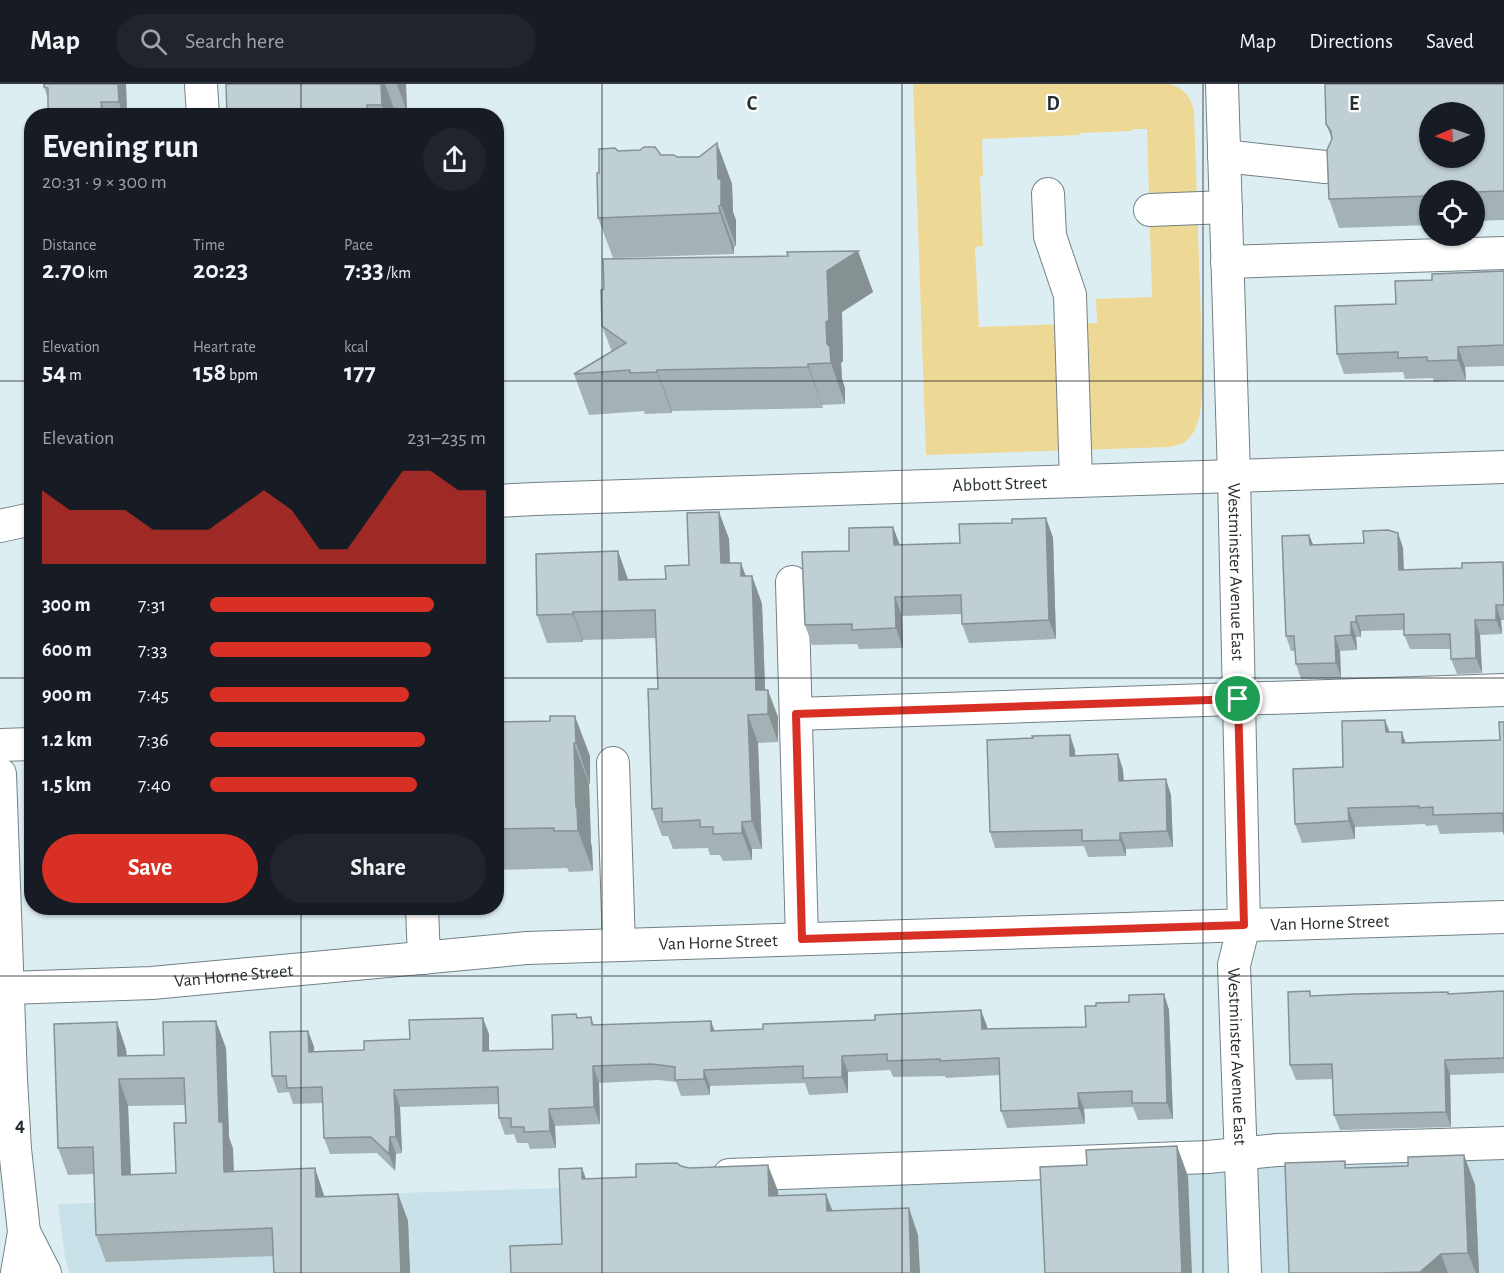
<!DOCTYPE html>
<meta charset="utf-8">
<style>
:root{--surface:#171b24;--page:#20242c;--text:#f1f3f6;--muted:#9ea1a6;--line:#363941;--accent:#d93025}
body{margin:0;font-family:"Alegreya Sans",sans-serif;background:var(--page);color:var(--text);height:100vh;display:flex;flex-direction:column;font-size:22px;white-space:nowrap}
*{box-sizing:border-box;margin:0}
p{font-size:20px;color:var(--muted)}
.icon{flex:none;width:33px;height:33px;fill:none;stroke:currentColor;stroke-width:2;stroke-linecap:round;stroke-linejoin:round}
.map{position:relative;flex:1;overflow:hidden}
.side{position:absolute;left:24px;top:24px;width:480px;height:807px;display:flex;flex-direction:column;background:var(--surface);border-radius:24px;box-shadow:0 2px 4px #0004}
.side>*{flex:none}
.needle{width:39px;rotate:268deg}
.fabs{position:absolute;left:1419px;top:18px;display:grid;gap:12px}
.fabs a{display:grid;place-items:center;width:66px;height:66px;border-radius:50%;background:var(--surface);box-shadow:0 2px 4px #0004;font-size:30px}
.pin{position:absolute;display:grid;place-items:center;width:51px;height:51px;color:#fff;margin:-26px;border:3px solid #fff;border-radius:50%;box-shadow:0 2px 6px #0007}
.round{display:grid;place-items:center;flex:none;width:63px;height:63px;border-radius:32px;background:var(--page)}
.overview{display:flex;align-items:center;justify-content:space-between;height:102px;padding:0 18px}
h1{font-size:33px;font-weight:700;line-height:45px}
.metrics{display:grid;grid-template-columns:repeat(3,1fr);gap:9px;height:102px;padding:6px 18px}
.metrics div{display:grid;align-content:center}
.metrics b{font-size:26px;font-weight:700}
.metrics small{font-size:16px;font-weight:400}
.metrics p{font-size:16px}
.chart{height:168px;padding:12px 18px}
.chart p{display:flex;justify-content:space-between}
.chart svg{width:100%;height:108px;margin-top:6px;fill:var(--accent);opacity:.7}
.cta{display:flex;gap:12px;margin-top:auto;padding:12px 18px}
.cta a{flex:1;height:69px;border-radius:36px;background:var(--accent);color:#fff;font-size:24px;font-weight:700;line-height:69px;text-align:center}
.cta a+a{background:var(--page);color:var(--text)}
ul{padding:0 18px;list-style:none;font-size:20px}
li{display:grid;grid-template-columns:96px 72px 1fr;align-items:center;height:45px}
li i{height:15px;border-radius:8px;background:var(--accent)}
header{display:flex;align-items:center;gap:36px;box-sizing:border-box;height:84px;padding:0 30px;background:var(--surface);border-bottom:2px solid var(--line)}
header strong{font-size:28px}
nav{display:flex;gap:33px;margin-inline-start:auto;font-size:21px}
.search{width:420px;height:54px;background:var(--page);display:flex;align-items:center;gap:15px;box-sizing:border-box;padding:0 21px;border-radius:33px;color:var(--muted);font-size:22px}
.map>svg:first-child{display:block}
.built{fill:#c9e1e9}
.green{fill:#eed895;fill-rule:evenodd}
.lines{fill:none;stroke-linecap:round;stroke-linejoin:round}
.minor-casing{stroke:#728186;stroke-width:34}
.minor{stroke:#fff;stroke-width:32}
.wall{fill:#a4b2b6;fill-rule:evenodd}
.shaded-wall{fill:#869194}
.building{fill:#bfcfd4;stroke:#869194;stroke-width:1.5;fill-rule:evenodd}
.route-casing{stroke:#fff;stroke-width:12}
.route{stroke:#d93025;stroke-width:8}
.grid{fill:none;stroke:#282e30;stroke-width:1.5;stroke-opacity:0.55}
.labels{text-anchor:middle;stroke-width:4.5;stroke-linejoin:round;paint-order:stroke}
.street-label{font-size:18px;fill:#282e30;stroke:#fff}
.grid-label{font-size:20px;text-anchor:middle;font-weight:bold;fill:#282e30;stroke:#fff;stroke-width:4.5;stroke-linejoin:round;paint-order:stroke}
</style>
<header>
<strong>Map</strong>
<div class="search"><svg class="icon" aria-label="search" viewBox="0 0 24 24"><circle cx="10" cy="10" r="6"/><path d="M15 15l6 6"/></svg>Search here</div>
<nav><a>Map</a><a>Directions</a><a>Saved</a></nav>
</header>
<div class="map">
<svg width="1504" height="1189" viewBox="0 0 1504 1189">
<rect width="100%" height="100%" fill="#ddeef3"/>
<polygon class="built" points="1504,1074 1504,1189 69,1189 65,1172 58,1120"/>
<path class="green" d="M 913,0 L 1170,0 C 1184,4 1191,13 1194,27 L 1203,296 C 1201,316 1203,347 1183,359 C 1180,361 1174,362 1169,363 L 926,371 ZM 1133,45 L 1147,45 L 1152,213 L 1096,215 L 1097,239 L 979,243 L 975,163 L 983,162 L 980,92 L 983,91 L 982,55 L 1079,51 L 1080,49 L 1132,47 Z"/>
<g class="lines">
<g class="minor-casing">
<g id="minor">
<polyline points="201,0 203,32"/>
<path id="s1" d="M 1222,0 L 1234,392 L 1244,841 L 1234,881 L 1245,1189"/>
<polyline points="1224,72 1325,83"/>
<polyline points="1048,110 1050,152 1070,211 1076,397"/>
<polyline points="1150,126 1226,123"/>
<polyline points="1227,178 1504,169"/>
<path id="s2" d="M 496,417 L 534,415 L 1504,383"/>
<polyline points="0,442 32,435"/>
<polyline points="792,498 802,855"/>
<polyline points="796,630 1504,606"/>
<polyline points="0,661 32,660"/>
<polyline points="613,679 619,861"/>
<polyline points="0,690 11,995 15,1065 24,1148 17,1189"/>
<polyline points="422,824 424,874"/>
<path id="s3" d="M 8,904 L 152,899 L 527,864 L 1504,833"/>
<polyline points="729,1091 1208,1073 1277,1066 1504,1059"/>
<polyline points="24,1148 45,1189"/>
</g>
</g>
<use href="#minor" class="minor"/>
</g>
<g class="wall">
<polygon points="43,0 126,0 127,32 48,32 48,15"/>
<polygon points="226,0 406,0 407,28 395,28 395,32 227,32"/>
<polygon points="1504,0 1504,136 1474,137 1474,106 1430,106 1430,141 1339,144 1329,115 1332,56 1326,40"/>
<polygon points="717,59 732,100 733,128 736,136 736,162 734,163 734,170 613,174 598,134 599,89 618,67 677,73 699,73"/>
<polygon points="858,167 873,208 842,228 843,277 841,279 842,295 845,304 845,320 822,321 823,324 672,327 672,329 645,330 644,327 589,331 574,290 612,268 602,242 788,172"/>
<polygon points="1504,187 1504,282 1465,283 1466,296 1434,298 1433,294 1405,295 1403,288 1344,290 1337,270 1396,220 1432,196"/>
<polygon points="719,428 729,455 730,479 745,492 752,492 762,520 765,606 778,633 778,658 758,659 762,765 752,765 752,776 723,777 720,771 710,771 708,764 673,765 668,752 662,752 652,725 658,605 656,554 583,556 583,558 547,559 537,531 628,495 628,496 666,495 689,481"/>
<polygon points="1046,434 1053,454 1056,555 969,559 962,540 962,530 902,532 903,564 859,565 857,560 812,561 805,541 849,467 893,443 900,461 960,459 1012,439"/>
<polygon points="1398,449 1403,464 1404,486 1462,484 1503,478 1504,536 1501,536 1502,550 1480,551 1482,589 1457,590 1451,575 1451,565 1410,565 1404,551 1404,546 1361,547 1361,553 1356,553 1357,566 1340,567 1341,594 1301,595 1296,580 1295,567 1291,567 1286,552 1309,451 1313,461 1364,459"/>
<polygon points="550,637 590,672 590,700 589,700 591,759 592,764 593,787 569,788 567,784 496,786 496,638"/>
<polygon points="1504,638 1504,752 1503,748 1440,750 1437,741 1426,742 1425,740 1355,743 1355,755 1302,759 1295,740 1343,683 1390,648 1406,658 1500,656"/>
<polygon points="1075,666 1075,672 1118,670 1123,686 1124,697 1171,711 1173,763 1126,765 1126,772 1088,773 1084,762 995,764 990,748"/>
<polygon points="1504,907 1504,989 1450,991 1451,1043 1340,1046 1334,1031 1333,995 1296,996 1290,981 1312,912 1449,910"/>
<polygon points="1164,910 1169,926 1173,1035 1138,1036 1133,1023 1084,1025 1085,1040 1007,1044 1001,1027 1000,991 946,994 945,992 893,993 890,986 848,988 848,1009 809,1011 805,999 710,1002 710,1011 681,1012 676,998 658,996 599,999 600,1040 555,1042 556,1064 530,1065 528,1059 517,1059 514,1050 505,1051 499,1034 498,1020 400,1023 402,1069 396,1070 395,1087 377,1069 330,1070 324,1054 323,1019 293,1020 289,1008 278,1009 272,992 308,947 314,963 314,967 364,966 410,955 489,950 489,967 553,965 578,934 591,933 594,941 714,947 763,945 875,936 981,926 987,945 1086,943 1096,922 1129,918"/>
<path d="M 226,964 L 229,1053 L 233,1065 L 234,1087 L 324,1111 L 324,1113 L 398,1110 L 408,1137 L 410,1189 L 274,1189 L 273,1172 L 106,1178 L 96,1151 L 94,1090 L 68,1091 L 58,1064 L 126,965 L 127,972 L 164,971 ZM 185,1021 L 186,1039 L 176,1089 L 131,1091 L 128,1022 Z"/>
<polygon points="1464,1071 1475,1101 1479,1189 1289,1189 1347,1084 1408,1082"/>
</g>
<g class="shaded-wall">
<polygon points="118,0 126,0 127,32 123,32 119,18"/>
<polygon points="381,0 385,0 395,28 395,32 385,32 382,21"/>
<polygon points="397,0 406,0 407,28"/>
<polygon points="101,18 106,32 102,32"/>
<polygon points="367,21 371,32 368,32"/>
<polygon points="717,59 732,100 733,128 736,136 736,162 721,121 718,95"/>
<polygon points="719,122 734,163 734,170 720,129"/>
<polygon points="858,167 873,208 842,228 843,277 841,279 842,295 845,304 845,320 831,279 827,260 826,238 827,187"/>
<polygon points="1458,263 1465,283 1466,296 1458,276"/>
<polygon points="808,280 822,321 823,324 808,283"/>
<polygon points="657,286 672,327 672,329 657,288"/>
<polygon points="719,428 729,455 731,507 721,479"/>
<polygon points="1046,434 1053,454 1056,555 1049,536"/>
<polygon points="893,443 900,462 894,461"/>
<polygon points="1398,449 1403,464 1404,501 1399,486"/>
<polygon points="1309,451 1315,465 1310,461"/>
<polygon points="618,467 628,495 629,524 619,496"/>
<polygon points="741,479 751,506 741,492"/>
<polygon points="752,492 762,520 766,630 756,606"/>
<polygon points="895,513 902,532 903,564 896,544"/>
<polygon points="1496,521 1501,536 1502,550 1496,536"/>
<polygon points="573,528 583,556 583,558 573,530"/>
<polygon points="1356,532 1361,547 1361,553 1356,538"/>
<polygon points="1475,536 1480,551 1482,589 1476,574"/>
<polygon points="1351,538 1356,553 1357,566 1351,551"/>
<polygon points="1335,552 1340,567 1341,594 1336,579"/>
<polygon points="768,606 778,633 778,658 768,630"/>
<polygon points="748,631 758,659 762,765 752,737"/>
<polygon points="575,632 590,672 590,700 576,659"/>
<polygon points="1385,636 1392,654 1386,648"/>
<polygon points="1402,648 1408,666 1402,659"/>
<polygon points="1070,651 1075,666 1076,688 1070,672"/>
<polygon points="574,659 589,700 591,759 592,764 593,787 578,747 576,723"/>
<polygon points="1118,670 1123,686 1124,712 1119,697"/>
<polygon points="1166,695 1171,711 1173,763 1167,747"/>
<polygon points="1348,724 1355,743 1355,755 1349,737"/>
<polygon points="742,738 752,765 752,776 742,749"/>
<polygon points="1120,749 1126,765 1126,772 1120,756"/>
<polygon points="1164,910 1169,926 1173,1035 1167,1019"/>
<polygon points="981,926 987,942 988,962 982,945"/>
<polygon points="483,934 489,950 489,984 483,967"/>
<polygon points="216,937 226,964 229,1053 233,1065 234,1115 224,1088 219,1038"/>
<polygon points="711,937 717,954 711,947"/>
<polygon points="117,938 126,965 128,995 118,972"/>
<polygon points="308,947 314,963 315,984 309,968"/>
<polygon points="842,972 848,988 848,1009 842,993"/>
<polygon points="1445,976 1450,991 1451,1043 1446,1028"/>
<polygon points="593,982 599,999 600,1040 594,1023"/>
<polygon points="704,986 710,1002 710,1011 704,995"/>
<polygon points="119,995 128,1022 132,1118 122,1091"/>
<polygon points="394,1006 400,1023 402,1069 396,1053"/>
<polygon points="1078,1009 1084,1025 1085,1040 1079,1024"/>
<polygon points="549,1025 555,1042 556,1064 550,1047"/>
<polygon points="390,1053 396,1070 395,1087 389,1070"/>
<polygon points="1177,1062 1188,1092 1192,1189 1182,1189"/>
<polygon points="1464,1071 1475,1101 1479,1189 1476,1189 1468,1169"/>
<polygon points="768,1081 778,1107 779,1138 769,1112"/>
<polygon points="315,1084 324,1111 325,1140 316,1113"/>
<polygon points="582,1084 592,1111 582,1095"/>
<polygon points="398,1110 408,1137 410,1189 401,1189"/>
<polygon points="826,1110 836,1136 827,1127"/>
<polygon points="909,1124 918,1151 920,1189 911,1189"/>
<polygon points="1441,1170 1448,1189 1420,1189 1420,1188"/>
</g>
<g class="building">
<polygon points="44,0 118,0 119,18 101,18 102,32 48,32 48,4 44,3"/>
<polygon points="226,0 381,0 382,21 367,21 367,29 351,30 352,32 227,32"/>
<path d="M 1325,0 L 1504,0 L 1504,107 L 1474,108 L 1474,106 L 1430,106 L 1430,112 L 1329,115 L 1327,66 L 1332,55 L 1331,47 L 1326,40 ZM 1430,28 L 1474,28 L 1474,74 L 1430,74 Z"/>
<polygon points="717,59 718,95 721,95 721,121 719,122 720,129 598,134 597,89 599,89 599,65 615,64 618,67 640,66 644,63 655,63 661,71 674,71 677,73 699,73"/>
<polygon points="858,167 827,187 829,236 826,238 827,260 830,263 831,279 808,280 808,283 657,286 657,288 630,289 630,286 574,290 626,259 602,242 601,206 604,205 603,175 788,172 787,168"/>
<polygon points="1504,187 1504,261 1458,263 1458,276 1427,277 1427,273 1398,274 1398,268 1337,270 1335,222 1396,220 1395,197 1432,196 1432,190"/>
<polygon points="719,428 721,479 741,479 741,492 752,492 756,606 768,606 768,630 748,631 752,737 742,738 742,749 713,750 713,743 700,743 700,736 662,738 662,724 652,725 648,605 658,605 655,526 573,528 573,530 537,531 536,470 618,467 619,496 666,495 665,482 689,481 687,429"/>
<polygon points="1046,434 1049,536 962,540 961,511 895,513 896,544 852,546 852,540 805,541 802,468 849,467 849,444 893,443 894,461 960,459 959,440 1012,439 1012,435"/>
<polygon points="1388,446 1398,449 1399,486 1462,484 1462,479 1503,478 1504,521 1496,521 1496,536 1475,536 1476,574 1451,575 1450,550 1404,551 1404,530 1356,532 1356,538 1351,538 1351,551 1335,552 1336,579 1296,580 1294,552 1286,552 1282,452 1309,451 1310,461 1364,459 1363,447"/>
<polygon points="550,632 575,632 576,659 574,659 576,723 577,723 578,747 554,747 554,744 496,745 496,638 550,637"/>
<polygon points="1385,636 1386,648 1402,648 1402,659 1500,656 1499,638 1504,638 1504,750 1503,729 1433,731 1433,723 1419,724 1419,722 1348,724 1349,737 1295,740 1293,685 1343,683 1342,637"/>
<polygon points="1070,651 1070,672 1118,670 1119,697 1166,695 1167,747 1120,749 1120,756 1082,757 1082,746 990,748 987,656 1033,654 1032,652"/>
<polygon points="1310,907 1310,912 1355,910 1448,908 1448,910 1504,907 1504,974 1445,976 1446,1028 1334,1031 1332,980 1290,981 1288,908"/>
<polygon points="1164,910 1167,1019 1132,1019 1132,1007 1078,1009 1079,1024 1001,1027 999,974 940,977 940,975 887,977 887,970 842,972 842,993 803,994 803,982 704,986 704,995 675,996 675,983 652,980 593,982 594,1023 549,1025 550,1047 524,1048 524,1043 511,1043 511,1034 499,1034 498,1003 394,1006 396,1053 390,1053 389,1070 371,1053 324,1054 322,1003 287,1004 286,992 272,992 270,948 308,947 309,968 364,966 364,957 410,955 409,936 483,934 483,967 553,965 552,931 576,930 577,934 591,933 592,941 711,937 711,947 763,945 763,940 875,936 875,931 981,926 982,945 1086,943 1085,922 1096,922 1096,919 1129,918 1129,911"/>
<path d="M 216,937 L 219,1038 L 223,1038 L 224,1088 L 315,1084 L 316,1113 L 398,1110 L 401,1189 L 274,1189 L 272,1144 L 96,1151 L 93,1063 L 58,1064 L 54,940 L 117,938 L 118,972 L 164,971 L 163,938 ZM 184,994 L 186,1039 L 174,1039 L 176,1089 L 122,1091 L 119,995 Z"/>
<polygon points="1177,1062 1182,1189 1045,1189 1040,1083 1087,1081 1086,1066"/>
<polygon points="1464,1071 1468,1169 1441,1170 1420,1188 1381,1189 1289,1189 1285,1079 1345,1077 1345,1084 1408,1082 1408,1073"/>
<polygon points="677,1079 681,1082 689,1084 768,1081 769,1112 826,1110 827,1127 909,1124 911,1189 511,1189 510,1162 562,1160 559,1085 582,1084 582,1095 636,1093 636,1080"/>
</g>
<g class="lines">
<g class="route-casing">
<polygon id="route" points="1238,615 1244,841 802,855 796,630"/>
</g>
<use href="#route" class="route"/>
</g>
<path class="grid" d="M 301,0 L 301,32M 602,0 L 602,1189M 902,0 L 902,1189M 1203,0 L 1203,1189M 0,297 L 32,297M 496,297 L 1504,297M 0,594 L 32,594M 496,594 L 1504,594M 301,824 L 301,1189M 0,892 L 1504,892"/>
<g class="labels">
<g class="street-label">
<text dy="6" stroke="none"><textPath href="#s2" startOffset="504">Abbott Street</textPath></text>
<text dy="6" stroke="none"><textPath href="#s1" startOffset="488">Westminster Avenue East</textPath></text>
<text dy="6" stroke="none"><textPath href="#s3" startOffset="1324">Van Horne Street</textPath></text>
<text dy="6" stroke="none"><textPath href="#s3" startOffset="712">Van Horne Street</textPath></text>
<text dy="6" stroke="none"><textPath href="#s3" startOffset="226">Van Horne Street</textPath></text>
<text dy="6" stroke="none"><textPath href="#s1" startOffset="974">Westminster Avenue East</textPath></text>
</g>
</g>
<g class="grid-label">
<text x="752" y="26">C</text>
<text x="1053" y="26">D</text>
<text x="1354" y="26">E</text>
<text x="20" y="1047">4</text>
</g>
</svg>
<div class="fabs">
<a><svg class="needle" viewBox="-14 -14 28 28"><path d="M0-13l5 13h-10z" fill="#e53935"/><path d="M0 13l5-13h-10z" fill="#9ea1a6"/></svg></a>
<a><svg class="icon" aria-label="locate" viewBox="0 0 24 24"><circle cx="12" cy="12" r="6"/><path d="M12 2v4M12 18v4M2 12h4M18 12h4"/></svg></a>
</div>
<div class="pin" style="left:1238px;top:615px;background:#1e9e55"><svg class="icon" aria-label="arrive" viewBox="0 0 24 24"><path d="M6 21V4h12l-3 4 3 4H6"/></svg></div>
<section class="side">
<div class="overview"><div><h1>Evening run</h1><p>20:31 · 9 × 300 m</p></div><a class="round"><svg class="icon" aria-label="share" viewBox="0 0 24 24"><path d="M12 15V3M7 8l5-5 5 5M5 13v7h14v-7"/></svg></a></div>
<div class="metrics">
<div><p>Distance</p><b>2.70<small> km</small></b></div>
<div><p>Time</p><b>20:23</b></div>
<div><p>Pace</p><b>7:33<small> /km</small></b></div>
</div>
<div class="metrics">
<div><p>Elevation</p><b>54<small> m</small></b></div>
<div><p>Heart rate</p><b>158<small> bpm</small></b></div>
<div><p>kcal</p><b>177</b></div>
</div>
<div class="chart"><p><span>Elevation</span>231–235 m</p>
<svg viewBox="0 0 160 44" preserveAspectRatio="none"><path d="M0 44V14L10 22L20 22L30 22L40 30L50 30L60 30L70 22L80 14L90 22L100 38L110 38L120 22L130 6L140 6L150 14L160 14V44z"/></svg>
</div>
<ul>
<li><b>300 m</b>7:31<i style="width:81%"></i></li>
<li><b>600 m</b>7:33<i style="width:80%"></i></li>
<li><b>900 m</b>7:45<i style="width:72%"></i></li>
<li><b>1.2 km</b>7:36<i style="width:78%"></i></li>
<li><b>1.5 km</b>7:40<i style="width:75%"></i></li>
</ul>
<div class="cta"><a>Save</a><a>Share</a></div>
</section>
</div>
